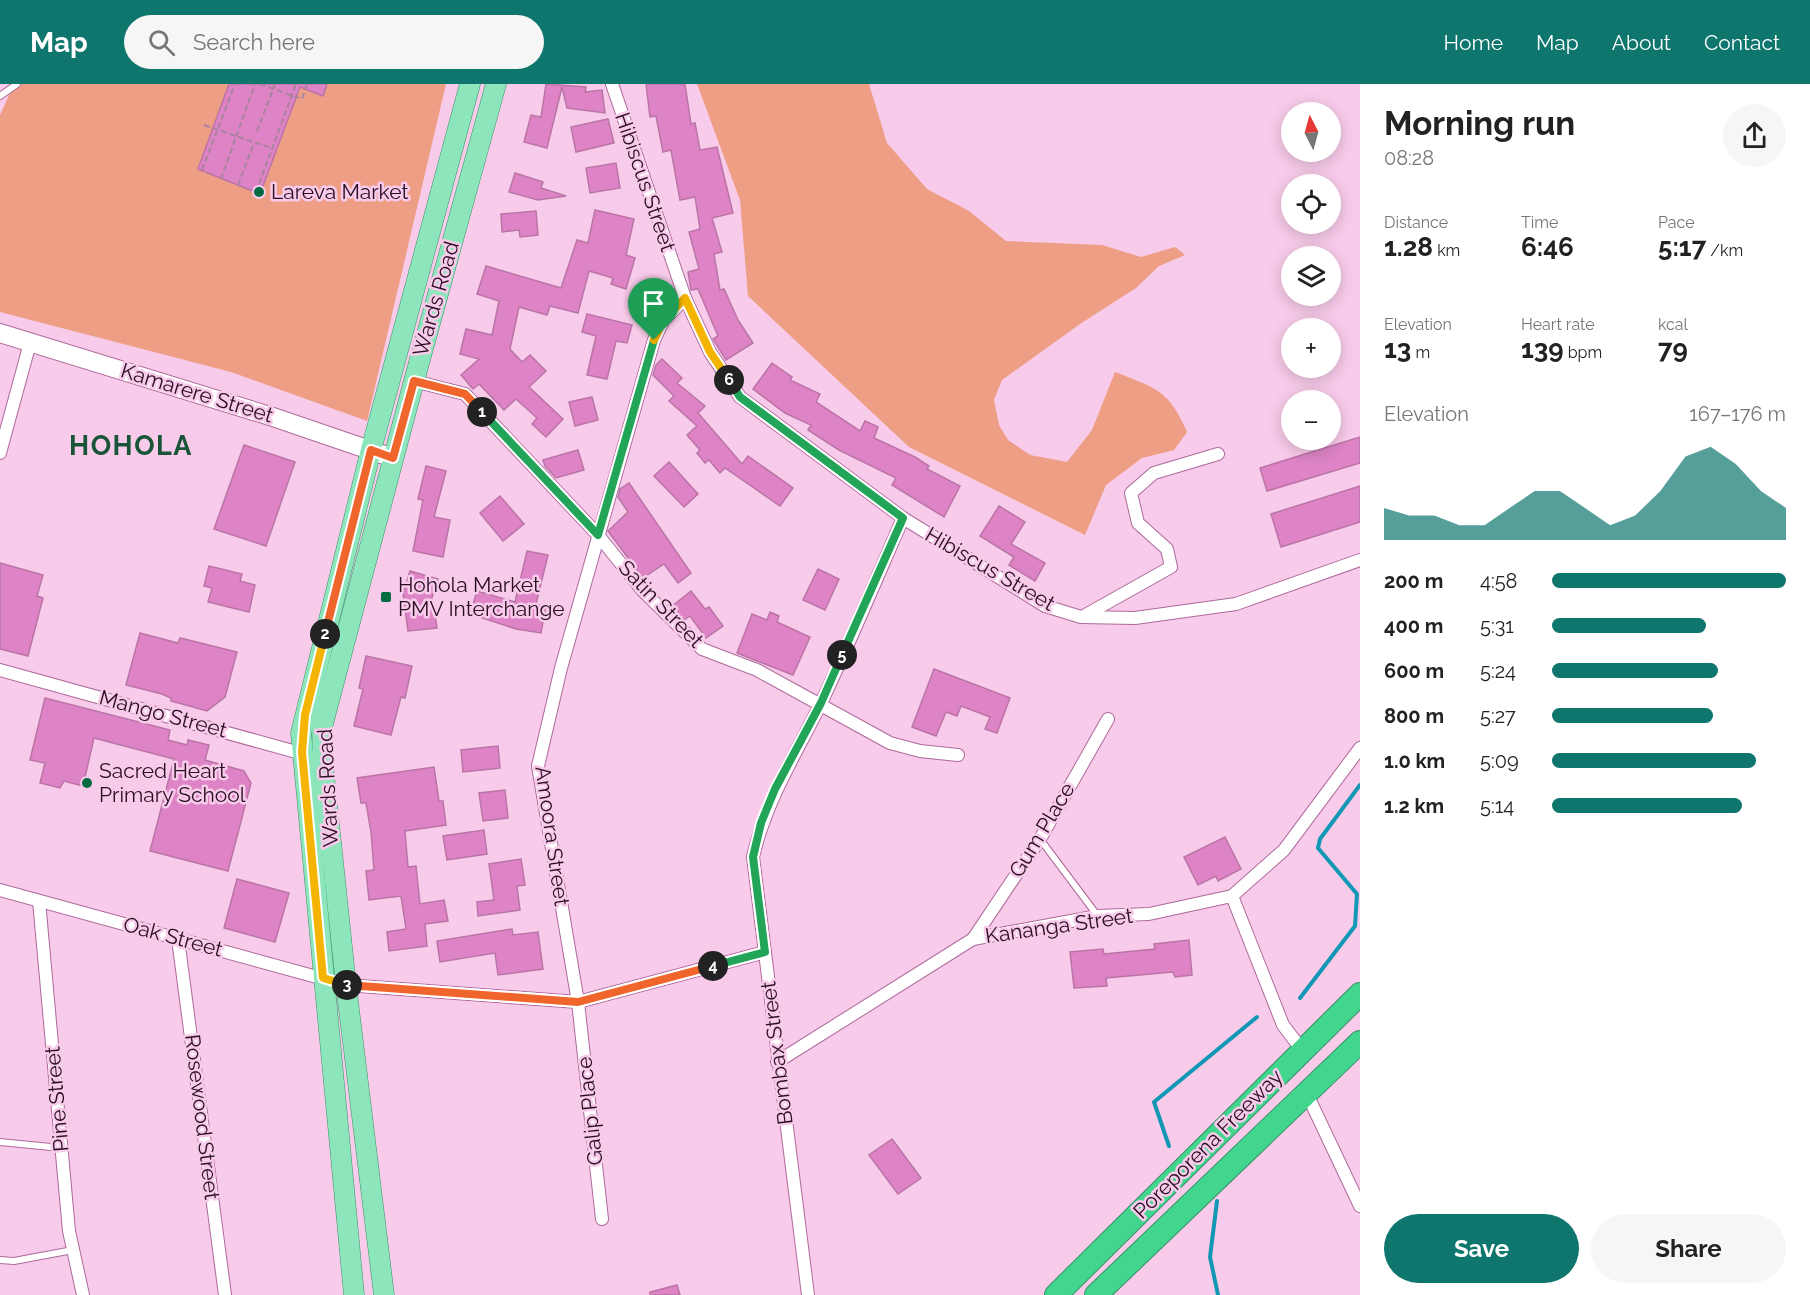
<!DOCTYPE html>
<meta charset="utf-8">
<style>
:root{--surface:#fff;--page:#f6f6f6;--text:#222;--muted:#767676;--accent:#0f766e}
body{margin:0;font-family:Raleway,sans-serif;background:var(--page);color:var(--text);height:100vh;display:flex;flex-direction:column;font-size:22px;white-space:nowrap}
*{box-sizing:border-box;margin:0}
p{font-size:20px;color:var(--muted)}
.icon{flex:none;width:33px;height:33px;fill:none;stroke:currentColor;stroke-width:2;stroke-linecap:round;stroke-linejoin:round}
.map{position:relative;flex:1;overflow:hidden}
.sheet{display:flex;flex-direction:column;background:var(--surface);width:450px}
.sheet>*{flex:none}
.needle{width:39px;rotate:354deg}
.buttons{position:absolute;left:1281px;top:18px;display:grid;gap:12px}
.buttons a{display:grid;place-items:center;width:60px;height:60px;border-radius:50%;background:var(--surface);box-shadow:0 3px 15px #0003;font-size:30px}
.pin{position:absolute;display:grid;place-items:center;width:51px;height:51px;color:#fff;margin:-62px -26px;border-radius:50% 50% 50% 0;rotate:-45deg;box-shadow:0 0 6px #0007}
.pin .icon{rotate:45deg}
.km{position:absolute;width:30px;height:30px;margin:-15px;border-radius:50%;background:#222;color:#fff;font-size:16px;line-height:30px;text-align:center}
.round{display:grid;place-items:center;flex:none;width:63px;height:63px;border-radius:32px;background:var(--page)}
.overview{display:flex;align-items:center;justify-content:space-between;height:102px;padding:0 24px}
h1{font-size:33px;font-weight:700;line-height:45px}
.figures{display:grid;grid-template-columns:repeat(3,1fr);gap:9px;height:102px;padding:6px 24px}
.figures div{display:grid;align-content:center}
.figures b{font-size:26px;font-weight:700}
.figures small{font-size:16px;font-weight:400}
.figures p{font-size:16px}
.chart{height:168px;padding:12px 24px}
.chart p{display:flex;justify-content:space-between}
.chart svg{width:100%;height:108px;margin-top:6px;fill:var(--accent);opacity:.7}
.primary-button{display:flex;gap:12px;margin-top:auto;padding:12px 24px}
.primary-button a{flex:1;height:69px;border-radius:36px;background:var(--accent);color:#fff;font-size:24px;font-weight:700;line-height:69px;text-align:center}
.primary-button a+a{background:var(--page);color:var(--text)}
ul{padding:0 24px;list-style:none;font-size:20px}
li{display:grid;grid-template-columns:96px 72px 1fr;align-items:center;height:45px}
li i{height:15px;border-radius:8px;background:var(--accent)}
header{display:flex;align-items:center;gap:36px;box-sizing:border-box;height:84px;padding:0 30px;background:var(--accent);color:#fff}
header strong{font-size:28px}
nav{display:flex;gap:33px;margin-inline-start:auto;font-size:21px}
.search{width:420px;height:54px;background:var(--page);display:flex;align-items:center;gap:15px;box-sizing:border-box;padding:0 21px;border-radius:33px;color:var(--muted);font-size:22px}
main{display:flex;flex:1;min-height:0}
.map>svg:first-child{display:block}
.green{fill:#ed9e85}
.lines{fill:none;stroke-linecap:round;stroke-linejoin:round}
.stream{stroke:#1298b5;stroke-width:4}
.building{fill:#de84c6;stroke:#ba74a6;stroke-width:1.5}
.lane-casing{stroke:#ae699b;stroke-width:8}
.street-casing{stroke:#ae699b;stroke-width:14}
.secondary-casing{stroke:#ae699b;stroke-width:20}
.primary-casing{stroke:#399069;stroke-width:21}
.highway-casing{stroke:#399069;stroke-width:24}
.path{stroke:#a9839e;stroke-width:2;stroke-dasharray:6 3;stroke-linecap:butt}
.lane{stroke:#fff;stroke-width:6}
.street{stroke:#fff;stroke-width:12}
.secondary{stroke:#fff;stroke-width:18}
.primary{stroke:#8de6bb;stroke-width:20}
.highway{stroke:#41d58e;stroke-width:22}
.split-1-casing{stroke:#fff;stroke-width:12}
.split-2-casing{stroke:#fff;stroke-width:12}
.split-3-casing{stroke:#fff;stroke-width:12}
.split-4-casing{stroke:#fff;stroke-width:12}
.split-5-casing{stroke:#fff;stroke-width:12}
.split-6-casing{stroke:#fff;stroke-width:12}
.split-7-casing{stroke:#fff;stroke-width:12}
.split-1{stroke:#22a559;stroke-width:8}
.split-2{stroke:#f0652b;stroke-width:8}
.split-3{stroke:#f5b400;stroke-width:8}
.split-4{stroke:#f0652b;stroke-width:8}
.split-5{stroke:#22a559;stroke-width:8}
.split-6{stroke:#22a559;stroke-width:8}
.split-7{stroke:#f5b400;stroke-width:8}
.poi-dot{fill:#016a40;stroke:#f8cbea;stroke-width:2}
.labels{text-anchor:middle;stroke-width:5;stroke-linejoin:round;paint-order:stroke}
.street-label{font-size:21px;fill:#2a0f23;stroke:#f8cbea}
.poi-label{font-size:21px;fill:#2a0f23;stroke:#f8cbea;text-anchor:start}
.district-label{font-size:27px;font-weight:bold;letter-spacing:1.5px;fill:#185437;stroke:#f8cbea}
</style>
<header>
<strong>Map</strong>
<div class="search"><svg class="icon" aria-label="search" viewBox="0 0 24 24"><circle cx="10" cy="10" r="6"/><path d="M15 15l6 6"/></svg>Search here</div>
<nav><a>Home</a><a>Map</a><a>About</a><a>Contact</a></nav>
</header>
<main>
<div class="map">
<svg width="1360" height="1211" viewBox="0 0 1360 1211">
<rect width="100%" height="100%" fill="#f8cbea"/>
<g class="green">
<polygon points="14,0 446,0 367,337 231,288 0,228 0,31"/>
<path d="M 697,0 L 869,0 L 887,59 L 927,105 L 969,127 L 1006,157 L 1102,161 L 1141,173 L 1175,163 L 1185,171 L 1159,182 L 1136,204 L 1080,240 L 1002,296 L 994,316 L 999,341 L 1008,356 L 1030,371 L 1067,378 L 1092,346 L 1115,288 C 1156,304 1169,306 1187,348 L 1174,366 L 1142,374 L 1106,401 L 1085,451 L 909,363 L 748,212 L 740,116 Z"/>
</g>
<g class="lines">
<g class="stream">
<polyline points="1300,914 1355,842 1357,810 1318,764 1320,755 1360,701"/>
<polyline points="1169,1062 1154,1018 1257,933"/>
<polyline points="1217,1117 1210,1173 1218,1211"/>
</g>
</g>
<g class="building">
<polygon points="229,0 327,0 323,12 300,3 260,110 198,85"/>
<polygon points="546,0 586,3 585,8 602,6 605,29 567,24 562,3 547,64 524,58 531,31 541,33"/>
<polygon points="646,0 685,0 691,40 695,39 700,66 717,63 733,129 712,134 722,168 714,170 720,206 724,205 738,236 753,259 726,276 713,255 718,252 698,205 691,206 688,188 699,185 689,148 700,145 695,113 680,116 671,66 663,68 656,32 650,33"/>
<polygon points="608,35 614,59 576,68 571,43"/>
<polygon points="616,79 620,104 590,109 586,84"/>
<polygon points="515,89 543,98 541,104 566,112 538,116 509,108"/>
<polygon points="595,126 634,135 626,171 635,174 626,205 611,200 613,194 589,187 578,229 550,222 547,231 519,223 510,265 522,278 530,271 546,287 529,303 563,335 546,353 532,340 537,334 516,315 504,326 479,300 473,305 461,291 479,275 460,270 466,245 492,251 499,217 477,210 486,182 561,204 577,156 588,159"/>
<polygon points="536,127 538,151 520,153 519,146 502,148 501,130"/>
<polygon points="587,230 632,241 627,259 616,257 607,295 587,291 596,252 582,248"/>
<polygon points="662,275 682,294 677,299 705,322 698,329 742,380 748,372 793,404 780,422 725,384 720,389 709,376 705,379 697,369 700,366 687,351 697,342 669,317 674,312 653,291 656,281"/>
<polygon points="772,279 792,293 790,296 820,310 816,318 860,347 865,337 878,343 874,354 915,373 929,382 927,385 960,402 944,433 892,401 896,394 839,366 808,346 811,341 785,329 753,305"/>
<polygon points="592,313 598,336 575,342 569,318"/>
<polygon points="1360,353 1360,379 1267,407 1260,384"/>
<polygon points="244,361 295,378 266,462 214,445"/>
<polygon points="578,366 584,386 556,394 545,382 543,376"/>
<polygon points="669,378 698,410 684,423 654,392"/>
<polygon points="426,382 446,387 434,433 450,436 443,473 413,467 423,416 418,415"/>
<polygon points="629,399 691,489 678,499 664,480 643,494 608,447 628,428 618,413 620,405"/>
<polygon points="1360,402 1360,438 1281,463 1271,430"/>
<polygon points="500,412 524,440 503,457 480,429"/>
<polygon points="999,422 1025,438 1011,460 1045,479 1035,497 1009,481 1014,473 980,452"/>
<polygon points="527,467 548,471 536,520 546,522 541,549 516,545 470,530 477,507 515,518"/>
<polygon points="0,479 43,491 37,512 43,514 28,572 0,565"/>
<polygon points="209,482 242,490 240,497 255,501 249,528 208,518 212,504 204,502"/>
<polygon points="818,485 839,495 825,526 803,516"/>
<polygon points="410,487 438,495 429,523 434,523 437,544 408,547 403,509"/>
<polygon points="691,507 705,525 709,523 723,542 706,554 690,532 684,536 671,523"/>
<polygon points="770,528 779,532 777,538 810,553 793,591 737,569 752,530 767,536"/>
<polygon points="140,549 178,559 180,554 237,568 225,613 207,627 171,617 171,614 162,610 126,601"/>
<polygon points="366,572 412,582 405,614 401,613 391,651 354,642 363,605 359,604"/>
<polygon points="934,585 1010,614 997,649 985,645 990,633 961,622 957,632 946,628 936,652 912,643"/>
<polygon points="45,614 170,646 168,656 187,661 188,656 209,661 205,676 244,687 251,699 228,787 150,767 174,675 94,654 83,702 64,697 60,704 40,699 45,679 30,676"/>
<polygon points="498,662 500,684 463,688 461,666"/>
<polygon points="434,683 439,717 443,717 446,741 405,747 408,783 416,782 420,820 444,816 448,837 425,840 427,862 389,867 387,848 406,845 401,812 369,816 366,787 374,786 371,748 366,719 361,719 357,694"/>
<polygon points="505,706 508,734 483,737 479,709"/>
<polygon points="484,746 487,770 447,776 443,752"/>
<polygon points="1225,753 1241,785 1218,797 1216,792 1198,801 1184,773"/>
<polygon points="521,775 525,801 517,802 520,826 478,832 477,818 494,816 489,780"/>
<polygon points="237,795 289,809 275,858 224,844"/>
<polygon points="512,845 513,851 538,848 543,885 498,891 495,869 440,878 437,857"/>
<polygon points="1189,856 1192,891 1175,893 1173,888 1106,894 1107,902 1074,904 1070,868 1103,865 1104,870 1155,865 1154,860"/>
<polygon points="892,1055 921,1094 898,1110 869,1071"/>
<polygon points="677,1201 680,1211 650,1211 650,1208"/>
</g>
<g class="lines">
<g class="lane-casing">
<g id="lane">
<polyline points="0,12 17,0"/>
<polyline points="1040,755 1097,831"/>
<polyline points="0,1058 61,1064"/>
<polyline points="0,1176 14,1177 73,1166"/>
</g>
</g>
<g class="street-casing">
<g id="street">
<polyline points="612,0 685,214 710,268 740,313 903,434 1045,522 1081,533 1135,534 1236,520 1360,476"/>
<polyline points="414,297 465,310 598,451 642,506 702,565 757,586 890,659 920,667 958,671"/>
<polyline points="0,369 30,259"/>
<polyline points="1082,533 1171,483 1167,465 1138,439 1131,409 1154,389 1218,370"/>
<polyline points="0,586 307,671"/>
<polyline points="0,806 346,901 578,918 765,868"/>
<polyline points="1232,812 1283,941 1302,966"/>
<polyline points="39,817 69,1147 83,1211"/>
<polyline points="178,855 225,1211"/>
<polyline points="973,855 1040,755 1108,635"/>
<polyline points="777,978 973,855 1098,832 1149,830 1232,812 1284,766 1360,664"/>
<polyline points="1307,1010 1360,1122"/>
<polyline points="602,1135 578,918 538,682 561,584 654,256 663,237 685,214"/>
<path d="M 808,1211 L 753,773 C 766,716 796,670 821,619 C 850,558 876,496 903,434"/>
</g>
</g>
<g class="secondary-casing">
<polyline id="secondary" points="0,249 273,333 393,374"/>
</g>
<g class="primary-casing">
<g id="primary">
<polyline points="354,1211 301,649 371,366 470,0"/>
<polyline points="384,1211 346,901 323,682 322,643 414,297 496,0"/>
</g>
</g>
<g class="highway-casing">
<g id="highway">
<polyline points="1056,1211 1360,910"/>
<polyline points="1096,1211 1360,958"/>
</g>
</g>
<g class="path">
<polyline points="260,0 302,15 307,0"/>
<polyline points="204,41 271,64"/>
<polyline points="257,47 275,0"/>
<polyline points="202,86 235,0"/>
<polyline points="221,95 255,0"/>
<polyline points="238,101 254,59"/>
<polyline points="256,108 296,0"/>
</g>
<use href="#lane" class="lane"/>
<use href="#street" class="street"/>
<use href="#secondary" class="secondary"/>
<use href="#primary" class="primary"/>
<use href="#highway" class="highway"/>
</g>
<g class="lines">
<g class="split-1-casing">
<polyline id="split-1" points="482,328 598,451 654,256"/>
</g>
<g class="split-2-casing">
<polyline id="split-2" points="325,550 371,366 393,374 414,297 465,310 482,328"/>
</g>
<g class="split-3-casing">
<polyline id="split-3" points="325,550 305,631 302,668 323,894 347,901"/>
</g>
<g class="split-4-casing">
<polyline id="split-4" points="347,901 578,918 713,882"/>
</g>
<g class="split-5-casing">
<polyline id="split-5" points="713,882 765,868 753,773 761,739 775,705 821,619 842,571"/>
</g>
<g class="split-6-casing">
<polyline id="split-6" points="729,296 740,313 903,434 842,571"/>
</g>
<g class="split-7-casing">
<polyline id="split-7" points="654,256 663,237 685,214 710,268 729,296"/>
</g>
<use href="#split-1" class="split-1"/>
<use href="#split-2" class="split-2"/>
<use href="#split-3" class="split-3"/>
<use href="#split-4" class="split-4"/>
<use href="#split-5" class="split-5"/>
<use href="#split-6" class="split-6"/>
<use href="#split-7" class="split-7"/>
</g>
<g class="poi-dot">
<circle cx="259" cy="108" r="6"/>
<rect x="380" y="507" width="12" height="12" rx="3"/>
<circle cx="87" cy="699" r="6"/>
</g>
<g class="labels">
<g class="street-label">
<text transform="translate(645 98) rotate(71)" y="7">Hibiscus Street</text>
<text transform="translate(436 215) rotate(-74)" y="7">Wards Road</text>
<text transform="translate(197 309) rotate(17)" y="7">Kamarere Street</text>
<text transform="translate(990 485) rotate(30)" y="7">Hibiscus Street</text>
<text transform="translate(661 520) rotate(46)" y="7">Satin Street</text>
<text transform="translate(163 630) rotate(15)" y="7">Mango Street</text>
<text transform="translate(328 704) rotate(-93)" y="7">Wards Road</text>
<text transform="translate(1042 746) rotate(-59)" y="7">Gum Place</text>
<text transform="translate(552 752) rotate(82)" y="7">Amoora Street</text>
<text transform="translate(1059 842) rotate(-8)" y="7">Kananga Street</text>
<text transform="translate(173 853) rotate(15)" y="7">Oak Street</text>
<text transform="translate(777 969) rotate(-97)" y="7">Bombax Street</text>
<text transform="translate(57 1015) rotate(-95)" y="7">Pine Street</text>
<text transform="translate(590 1027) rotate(-96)" y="7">Galip Place</text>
<text transform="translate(202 1033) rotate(83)" y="7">Rosewood Street</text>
<text transform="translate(1208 1060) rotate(-45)" y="7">Poreporena Freeway</text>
</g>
<g class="poi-label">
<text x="271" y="115">Lareva Market</text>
<text x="398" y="508">Hohola Market<tspan x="398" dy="24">PMV Interchange</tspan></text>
<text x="99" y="694">Sacred Heart<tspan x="99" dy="24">Primary School</tspan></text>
</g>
<g class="district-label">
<text x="131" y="371">HOHOLA</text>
</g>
</g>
</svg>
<div class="buttons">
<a><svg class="needle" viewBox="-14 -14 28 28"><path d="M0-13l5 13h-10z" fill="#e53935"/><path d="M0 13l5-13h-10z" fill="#767676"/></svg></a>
<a><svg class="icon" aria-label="locate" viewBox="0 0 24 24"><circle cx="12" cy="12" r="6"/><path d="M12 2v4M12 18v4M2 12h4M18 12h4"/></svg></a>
<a><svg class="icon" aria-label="layers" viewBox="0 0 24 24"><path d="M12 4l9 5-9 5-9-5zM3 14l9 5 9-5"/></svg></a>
<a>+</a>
<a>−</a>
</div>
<div class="pin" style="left:654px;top:256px;background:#1e9e55"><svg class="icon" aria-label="arrive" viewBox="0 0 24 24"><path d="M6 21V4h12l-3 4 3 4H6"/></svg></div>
<b class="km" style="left:482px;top:328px">1</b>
<b class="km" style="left:325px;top:550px">2</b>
<b class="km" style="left:347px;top:901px">3</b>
<b class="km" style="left:713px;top:882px">4</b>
<b class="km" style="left:842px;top:571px">5</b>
<b class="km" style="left:729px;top:296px">6</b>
</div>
<section class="sheet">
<div class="overview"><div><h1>Morning run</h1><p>08:28</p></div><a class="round"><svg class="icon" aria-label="share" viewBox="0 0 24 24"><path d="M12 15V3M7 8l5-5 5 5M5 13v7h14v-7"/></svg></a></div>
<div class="figures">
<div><p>Distance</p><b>1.28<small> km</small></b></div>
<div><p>Time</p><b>6:46</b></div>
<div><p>Pace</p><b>5:17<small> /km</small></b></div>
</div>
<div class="figures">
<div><p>Elevation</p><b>13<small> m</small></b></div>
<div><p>Heart rate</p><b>139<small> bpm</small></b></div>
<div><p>kcal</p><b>79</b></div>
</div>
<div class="chart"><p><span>Elevation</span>167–176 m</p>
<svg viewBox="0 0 160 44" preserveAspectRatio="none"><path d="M0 44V31L10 34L20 34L30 38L40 38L50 31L60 24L70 24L80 31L90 38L100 34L110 24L120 10L130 6L140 13L150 24L160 31V44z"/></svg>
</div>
<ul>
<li><b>200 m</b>4:58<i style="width:100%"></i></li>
<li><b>400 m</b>5:31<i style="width:66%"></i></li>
<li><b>600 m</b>5:24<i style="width:71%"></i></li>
<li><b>800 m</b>5:27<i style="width:69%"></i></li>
<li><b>1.0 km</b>5:09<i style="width:87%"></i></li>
<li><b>1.2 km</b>5:14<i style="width:81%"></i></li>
</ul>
<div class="primary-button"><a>Save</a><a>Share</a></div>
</section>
</main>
